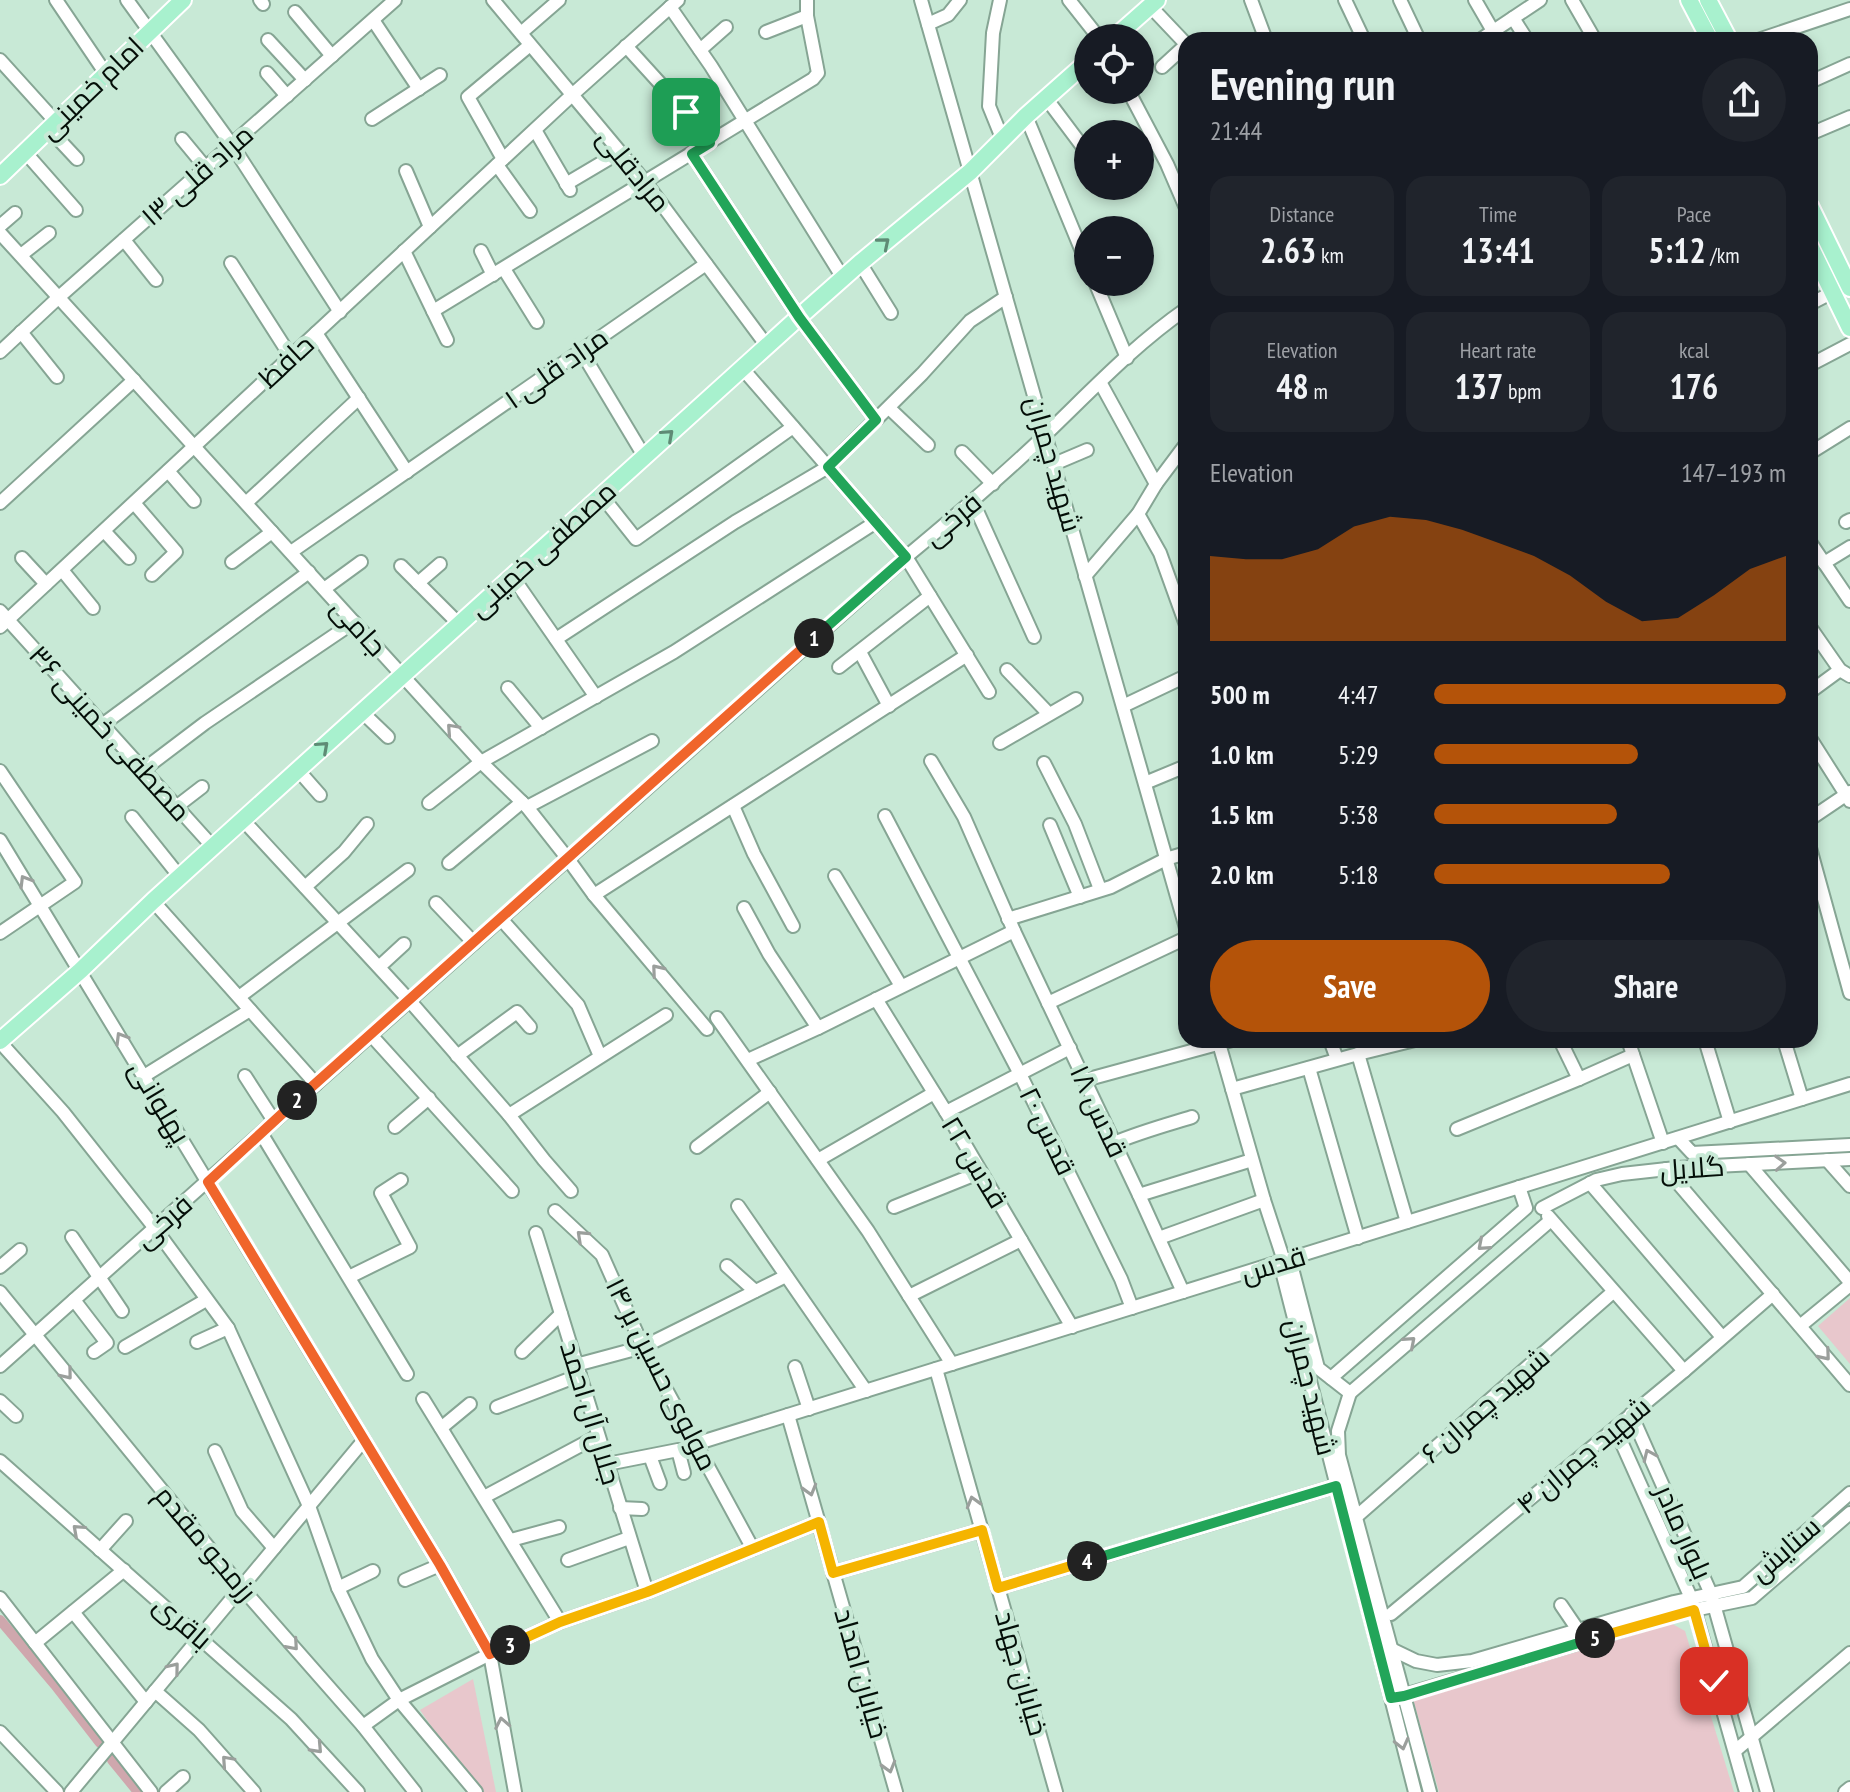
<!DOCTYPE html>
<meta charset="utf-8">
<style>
:root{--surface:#171b24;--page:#20242c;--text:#f1f3f6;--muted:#9ea1a6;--accent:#b45309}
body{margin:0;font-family:"PT Sans Narrow",Cairo,sans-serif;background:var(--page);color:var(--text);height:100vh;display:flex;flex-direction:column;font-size:30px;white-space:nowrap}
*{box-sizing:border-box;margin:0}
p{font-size:26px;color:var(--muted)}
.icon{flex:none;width:44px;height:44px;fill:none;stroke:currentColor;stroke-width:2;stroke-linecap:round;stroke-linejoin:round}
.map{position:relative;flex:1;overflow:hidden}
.sheet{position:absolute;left:1178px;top:32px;width:640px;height:1016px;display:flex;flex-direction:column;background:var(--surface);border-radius:24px;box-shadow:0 4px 12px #0003}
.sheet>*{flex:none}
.fabs{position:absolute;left:1074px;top:24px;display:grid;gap:16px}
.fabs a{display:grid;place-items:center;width:80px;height:80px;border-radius:50%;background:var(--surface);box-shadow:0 4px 12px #0003;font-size:40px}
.pin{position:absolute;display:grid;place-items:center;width:68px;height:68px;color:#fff;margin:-34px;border-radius:16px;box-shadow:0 4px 12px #0006}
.km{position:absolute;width:40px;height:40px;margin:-20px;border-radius:50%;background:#222;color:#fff;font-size:22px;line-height:40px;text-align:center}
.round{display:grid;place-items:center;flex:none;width:84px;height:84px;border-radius:42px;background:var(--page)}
.summary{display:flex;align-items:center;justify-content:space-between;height:136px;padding:0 32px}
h1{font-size:44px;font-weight:700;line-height:60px}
.stats{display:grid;grid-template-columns:repeat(3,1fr);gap:12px;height:136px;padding:8px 32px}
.stats div{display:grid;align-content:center;border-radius:20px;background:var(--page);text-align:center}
.stats b{font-size:34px;font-weight:700}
.stats small{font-size:22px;font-weight:400}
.stats p{font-size:22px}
.chart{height:224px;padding:16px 32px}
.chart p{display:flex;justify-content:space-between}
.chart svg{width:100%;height:144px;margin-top:8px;fill:var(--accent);opacity:.7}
.cta{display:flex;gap:16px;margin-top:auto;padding:16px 32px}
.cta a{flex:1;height:92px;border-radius:48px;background:var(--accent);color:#fff;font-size:32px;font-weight:700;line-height:92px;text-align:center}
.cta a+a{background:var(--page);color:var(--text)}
ul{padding:0 32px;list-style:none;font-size:26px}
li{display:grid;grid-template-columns:128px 96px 1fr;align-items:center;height:60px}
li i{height:20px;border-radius:10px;background:var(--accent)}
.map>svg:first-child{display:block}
.green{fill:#e8c7cc}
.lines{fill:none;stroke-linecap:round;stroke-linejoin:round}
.canal{stroke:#cfa7ad;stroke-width:10}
.minor-casing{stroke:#86a594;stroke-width:16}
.major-casing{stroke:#fff;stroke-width:20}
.minor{stroke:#fff;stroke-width:12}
.major{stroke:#a8f1ce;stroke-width:16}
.oneway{stroke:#5e8b75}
.oneway2{stroke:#9b9f9c}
.split-1-casing{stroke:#fff;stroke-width:16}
.split-2-casing{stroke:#fff;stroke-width:16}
.split-3-casing{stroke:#fff;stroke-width:16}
.split-4-casing{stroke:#fff;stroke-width:16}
.split-5-casing{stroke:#fff;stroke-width:16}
.split-6-casing{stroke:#fff;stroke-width:16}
.split-1{stroke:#22a559;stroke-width:10}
.split-2{stroke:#f0652b;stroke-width:10}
.split-3{stroke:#f0652b;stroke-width:10}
.split-4{stroke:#f5b400;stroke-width:10}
.split-5{stroke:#22a559;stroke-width:10}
.split-6{stroke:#f5b400;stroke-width:10}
.labels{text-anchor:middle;stroke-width:8;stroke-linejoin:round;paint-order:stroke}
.street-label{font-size:28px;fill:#040e08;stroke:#c8e9d6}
</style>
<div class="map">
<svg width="1850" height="1792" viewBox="0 0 1850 1792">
<rect width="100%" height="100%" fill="#c8e9d6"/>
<g class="green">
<polygon points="1850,1298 1850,1364 1818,1326"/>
<polygon points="1669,1622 1685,1631 1734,1792 1439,1792 1413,1699"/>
<polygon points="473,1679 496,1792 477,1792 420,1710"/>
</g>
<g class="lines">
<g class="canal">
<polyline points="0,1620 55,1685 100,1743"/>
<polyline points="112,1760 138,1792"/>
</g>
<g class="minor-casing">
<g id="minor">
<polyline points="56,0 106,74"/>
<polyline points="127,0 232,145 340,312"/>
<polyline points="260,0 263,4"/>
<polyline points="493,0 646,183 767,346"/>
<polyline points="921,0 1186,928"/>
<polyline points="1000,0 993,33 989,106 1002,138"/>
<polyline points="1069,0 1099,38"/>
<polyline points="1251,0 1266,40"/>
<polyline points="1345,0 1364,40"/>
<polyline points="1400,0 1419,40"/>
<polyline points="1475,0 1493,31"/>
<polyline points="1572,0 1595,40"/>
<polyline points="1150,6 1186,44"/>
<polyline points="670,7 711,66 843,278"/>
<polyline points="295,12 332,56"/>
<polyline points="1513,18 1527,40"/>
<polyline points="373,20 419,89"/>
<polyline points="928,24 948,15 960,0"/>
<polyline points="766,32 807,16"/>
<polyline points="521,33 559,0"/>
<polyline points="268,40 305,80"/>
<polyline points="1480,40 1540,0"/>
<polyline points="1758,40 1850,9"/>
<polyline points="626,46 686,112 710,143"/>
<polyline points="700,50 726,27"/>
<polyline points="0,60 56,122"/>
<polyline points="1162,67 1186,45"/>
<polyline points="267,73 287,96"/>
<polyline points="1810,82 1850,64"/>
<polyline points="1128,90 1167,164 1186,208"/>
<polyline points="1046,98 1088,154"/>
<polyline points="1026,116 1088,266"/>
<polyline points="372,119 440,75"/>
<polyline points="49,129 77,159"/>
<polyline points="535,130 570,190"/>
<polyline points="1810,134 1850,117"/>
<polyline points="182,139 206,168"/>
<polyline points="25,152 76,210"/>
<polyline points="692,154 799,317 876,420"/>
<polyline points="503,159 468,97 530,45"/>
<polyline points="497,165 530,211"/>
<polyline points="406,171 430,227"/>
<polyline points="566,184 620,152"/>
<polyline points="0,226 15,213"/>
<polyline points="0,233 481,762 527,807 568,859 594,895 707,1029"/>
<polyline points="124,240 156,280"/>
<polyline points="404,251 447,340"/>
<polyline points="481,251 493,275"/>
<polyline points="21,255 49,233"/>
<polyline points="231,263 291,357"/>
<polyline points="860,263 891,313"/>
<polyline points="504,269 537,322"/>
<polyline points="1095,282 1127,358"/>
<polyline points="1810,304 1833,292"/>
<polyline points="433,311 813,79 818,73 807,16 807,0"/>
<polyline points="21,332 57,377"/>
<polyline points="316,333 407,472"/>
<polyline points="581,351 644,456"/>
<polyline points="0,352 59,297 395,0"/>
<polyline points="1810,365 1850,344"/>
<polyline points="742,368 906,557 989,692"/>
<polyline points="1100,382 1156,484"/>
<polyline points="889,408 928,445"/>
<polyline points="962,452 993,484"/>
<polyline points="1810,453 1850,428"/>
<polyline points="1054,464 1087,450"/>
<polyline points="168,471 194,501"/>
<polyline points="601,495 636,539 793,427"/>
<polyline points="973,502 1034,637"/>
<polyline points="0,503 134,380"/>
<polyline points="134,503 176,552 152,575"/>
<polyline points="246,503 359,398"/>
<polyline points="1138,514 1160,553 1186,625"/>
<polyline points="1846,522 1850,520"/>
<polyline points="104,531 129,558"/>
<polyline points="1810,542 1850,601"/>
<polyline points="291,552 706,264"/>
<polyline points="22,558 46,584"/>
<polyline points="232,562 272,532"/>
<polyline points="1824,563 1850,547"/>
<polyline points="401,566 459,624"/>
<polyline points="62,570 93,608"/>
<polyline points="512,576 596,697"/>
<polyline points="1085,576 1138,514 1156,484 1186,444"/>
<polyline points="418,583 440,564"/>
<polyline points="324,589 361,562"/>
<polyline points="0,611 213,847"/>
<polyline points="0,627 572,95 678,0"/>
<polyline points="1810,627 1840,670 1850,676"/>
<polyline points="556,639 735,522 828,467 922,374 970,321 1006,297"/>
<polyline points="860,652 889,706"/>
<polyline points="839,667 930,596"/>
<polyline points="1007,670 1049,714"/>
<polyline points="508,688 541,728"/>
<polyline points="1810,692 1840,670"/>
<polyline points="1123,706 1186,676"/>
<polyline points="362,712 388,737"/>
<polyline points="102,725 309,572"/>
<polyline points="1810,738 1850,801"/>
<polyline points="1000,743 1076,699"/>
<polyline points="931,761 964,817 1014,931 1139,1195 1183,1292"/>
<polyline points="1044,763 1075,824 1100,889"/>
<polyline points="143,770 205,723 354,622"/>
<polyline points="298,770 320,795"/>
<polyline points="0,771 75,882 0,933"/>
<polyline points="1145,783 1186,766"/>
<polyline points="429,803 481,762 674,652 876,522"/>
<polyline points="733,806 754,854 793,926"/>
<polyline points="176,807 202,787"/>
<polyline points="527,807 652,741"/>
<polyline points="885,816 1020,1074 1121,1279 1132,1308"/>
<polyline points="132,817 180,877"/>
<polyline points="1810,819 1850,792"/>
<polyline points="243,820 409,1000 509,1115 544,1160 571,1191"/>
<polyline points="1050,825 1080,897"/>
<polyline points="0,840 440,1565 490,1654 515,1792"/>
<polyline points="1810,848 1850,993"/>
<polyline points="449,863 522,802"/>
<polyline points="835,876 901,986"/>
<polyline points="305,887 344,852 367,824"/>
<polyline points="594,895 967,655"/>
<polyline points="153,901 316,1084"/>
<polyline points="436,903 474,943"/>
<polyline points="744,908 769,954 818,1028"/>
<polyline points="501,919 578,1005 600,1056"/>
<polyline points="1008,919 1111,887 1166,859 1186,853"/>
<polyline points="379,967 404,944"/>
<polyline points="239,997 408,870"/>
<polyline points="876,999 946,1112 1072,1327"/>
<polyline points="1048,1003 1186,938"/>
<polyline points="717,1018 868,1231 952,1364"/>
<polyline points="371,1035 512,1191"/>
<polyline points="1218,1040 1264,1200 1284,1261 1283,1275 1415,1792"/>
<polyline points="1330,1040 1337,1059"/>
<polyline points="1560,1040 1579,1079"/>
<polyline points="1628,1040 1663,1143"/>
<polyline points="1705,1040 1730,1122"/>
<polyline points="1784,1040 1802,1099"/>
<polyline points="0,1042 63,1112 154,1227 228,1328 309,1506 338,1588 372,1659 399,1700 476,1792"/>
<polyline points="1358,1054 1407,1222"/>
<polyline points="457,1056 517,1012 530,1027"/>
<polyline points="748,1060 818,1028 1014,931"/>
<polyline points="1309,1068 1358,1238"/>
<polyline points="144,1076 250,1010"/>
<polyline points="245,1076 274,1121"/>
<polyline points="1085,1080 1232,1040"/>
<polyline points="1232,1089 1358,1054 1415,1040"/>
<polyline points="946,1112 1070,1048"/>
<polyline points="509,1115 666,1015"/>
<polyline points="395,1127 429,1098"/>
<polyline points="1457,1129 1579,1079 1633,1055"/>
<polyline points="261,1133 407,1374"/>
<polyline points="1678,1138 1692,1153 1850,1145"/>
<path d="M 1114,1143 C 1140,1132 1166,1125 1192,1117"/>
<polyline points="697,1147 770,1092"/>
<polyline points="818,1160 934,1093"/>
<polyline points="1827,1160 1850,1186"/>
<polyline points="1749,1164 1850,1282"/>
<polyline points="1666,1169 1850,1385"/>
<polyline points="1590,1183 1722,1337"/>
<polyline points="1139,1195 1252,1160"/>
<polyline points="738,1206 866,1391"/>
<polyline points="894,1207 981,1172"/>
<polyline points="1542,1208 1596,1180 1622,1174 1676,1168 1850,1159"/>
<polyline points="555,1211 602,1255 643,1347 753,1549"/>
<polyline points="1548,1216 1684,1371"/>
<polyline points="536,1233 647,1592"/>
<polyline points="72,1237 122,1311"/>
<polyline points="1159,1238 1264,1200"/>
<polyline points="1284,1261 1293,1272 1318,1368 1350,1393 1338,1431 1339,1455 1430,1792"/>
<polyline points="727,1266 755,1291"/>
<polyline points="0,1267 20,1250"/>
<polyline points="349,1277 410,1247 381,1193 401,1180"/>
<polyline points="0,1292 241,1587 363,1726 415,1792"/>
<polyline points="909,1296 1021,1240"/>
<polyline points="74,1300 107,1343 94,1352"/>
<polyline points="1800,1326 1850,1285"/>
<polyline points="197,1342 228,1328"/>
<polyline points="125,1347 206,1300"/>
<polyline points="522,1352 561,1314"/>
<polyline points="576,1365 643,1347 786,1276"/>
<path d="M 0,1366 L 906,557 C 953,518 1000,478 1044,436 C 1090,392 1134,345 1186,309"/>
<polyline points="795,1367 809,1409"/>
<polyline points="936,1369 1056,1792"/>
<polyline points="1331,1378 1526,1208 1519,1187"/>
<polyline points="1350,1393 1551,1220"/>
<polyline points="423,1399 560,1622"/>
<polyline points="0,1401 16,1416"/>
<polyline points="497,1407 580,1375"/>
<polyline points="1631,1414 1711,1594 1767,1792"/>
<polyline points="788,1415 896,1792"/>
<polyline points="441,1428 470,1404"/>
<polyline points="1615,1428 1691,1598 1746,1792"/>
<polyline points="695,1444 1850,1084"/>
<polyline points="215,1451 242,1511 274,1548"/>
<polyline points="650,1456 660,1483"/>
<polyline points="0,1461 291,1719 358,1792"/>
<polyline points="607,1464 678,1450 684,1473"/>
<polyline points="484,1497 598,1436"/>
<polyline points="620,1508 642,1509"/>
<polyline points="1356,1517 1613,1292"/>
<polyline points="511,1540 559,1527"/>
<polyline points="100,1550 126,1521"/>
<polyline points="568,1560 629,1538"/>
<polyline points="833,1573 982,1530"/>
<polyline points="405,1580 440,1565"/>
<polyline points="338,1588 373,1571"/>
<polyline points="998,1588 1336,1486"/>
<polyline points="0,1598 151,1792"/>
<polyline points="1561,1605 1578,1630"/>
<polyline points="73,1612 146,1702"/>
<polyline points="1391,1614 1684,1371 1773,1294"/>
<polyline points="35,1643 124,1570"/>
<polyline points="1391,1649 1416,1661 1437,1665 1472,1661 1674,1602 1743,1587 1850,1493"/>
<polyline points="155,1691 199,1730 254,1792"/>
<polyline points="1398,1697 1679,1613 1752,1598 1850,1513"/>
<polyline points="363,1726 399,1700 490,1654 560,1622 647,1592 819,1522"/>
<polyline points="0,1732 57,1792"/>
<polyline points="1735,1751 1850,1653"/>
<polyline points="71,1792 364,1440"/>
<polyline points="166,1792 183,1777"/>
<polyline points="1845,1792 1850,1788"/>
</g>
</g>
<g class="major-casing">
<g id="major">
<polyline points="1689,0 1710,40"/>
<polyline points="1708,0 1729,40"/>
<polyline points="1114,38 1157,0"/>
<polyline points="0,176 183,0"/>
<polyline points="1810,206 1850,288"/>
<polyline points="1810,246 1850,328"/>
<polyline points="0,1041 80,971 153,901 799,317 860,263 970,172 1026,116 1088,61"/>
</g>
</g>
<use href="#minor" class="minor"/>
<use href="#major" class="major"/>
</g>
<defs><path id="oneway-chevron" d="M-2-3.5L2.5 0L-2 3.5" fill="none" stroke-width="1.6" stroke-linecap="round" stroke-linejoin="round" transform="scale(2)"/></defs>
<g class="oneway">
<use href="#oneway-chevron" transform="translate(884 243) rotate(-40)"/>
<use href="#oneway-chevron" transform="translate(668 435) rotate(-42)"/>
<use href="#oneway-chevron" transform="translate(323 747) rotate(-42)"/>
</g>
<g class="oneway2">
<use href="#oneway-chevron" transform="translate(452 729) rotate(-132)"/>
<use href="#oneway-chevron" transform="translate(25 881) rotate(-121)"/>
<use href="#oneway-chevron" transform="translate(657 970) rotate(-130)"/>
<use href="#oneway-chevron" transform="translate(121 1038) rotate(-121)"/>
<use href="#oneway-chevron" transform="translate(1780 1163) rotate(-3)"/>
<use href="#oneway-chevron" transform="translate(582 1236) rotate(-137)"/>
<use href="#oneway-chevron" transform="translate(1483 1245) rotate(139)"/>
<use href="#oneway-chevron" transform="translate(1410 1342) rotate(-41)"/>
<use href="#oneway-chevron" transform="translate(1825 1355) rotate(50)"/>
<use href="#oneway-chevron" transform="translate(67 1374) rotate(51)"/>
<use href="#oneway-chevron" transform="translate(1649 1455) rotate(-114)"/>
<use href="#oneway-chevron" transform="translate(810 1490) rotate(74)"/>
<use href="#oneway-chevron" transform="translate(973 1502) rotate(-106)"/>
<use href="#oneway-chevron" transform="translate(78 1530) rotate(-138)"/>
<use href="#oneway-chevron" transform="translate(293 1645) rotate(49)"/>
<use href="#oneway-chevron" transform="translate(174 1668) rotate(-51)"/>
<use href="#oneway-chevron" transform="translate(502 1723) rotate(-101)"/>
<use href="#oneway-chevron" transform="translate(1402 1744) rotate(76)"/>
<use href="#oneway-chevron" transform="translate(317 1748) rotate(47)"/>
<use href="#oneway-chevron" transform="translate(227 1761) rotate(-132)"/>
<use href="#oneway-chevron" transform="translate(889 1767) rotate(74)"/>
</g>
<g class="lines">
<g class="split-1-casing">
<polyline id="split-1" points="686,112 710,143 692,154 799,317 876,420 828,467 906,557 814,638"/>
</g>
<g class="split-2-casing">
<polyline id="split-2" points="297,1100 814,638"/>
</g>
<g class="split-3-casing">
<polyline id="split-3" points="297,1100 208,1182 440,1565 490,1654 510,1645"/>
</g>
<g class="split-4-casing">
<polyline id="split-4" points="510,1645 560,1622 647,1592 819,1522 833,1573 982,1530 998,1588 1087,1561"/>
</g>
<g class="split-5-casing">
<polyline id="split-5" points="1087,1561 1336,1486 1391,1698 1404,1696 1595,1638"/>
</g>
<g class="split-6-casing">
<polyline id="split-6" points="1595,1638 1694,1610 1714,1681"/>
</g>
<use href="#split-1" class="split-1"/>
<use href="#split-2" class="split-2"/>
<use href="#split-3" class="split-3"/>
<use href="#split-4" class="split-4"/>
<use href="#split-5" class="split-5"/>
<use href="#split-6" class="split-6"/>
</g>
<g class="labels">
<g class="street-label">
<text transform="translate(91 88) rotate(-44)" y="10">امام خمینی</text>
<text transform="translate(634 170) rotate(51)" y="10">مرادقلی</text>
<text transform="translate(197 175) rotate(-41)" y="10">مراد قلی ۱۳</text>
<text transform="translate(286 361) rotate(-43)" y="10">حافظ</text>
<text transform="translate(556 368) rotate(-35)" y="10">مراد قلی ۱</text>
<text transform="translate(1054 464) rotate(74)" y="10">شهید چمران</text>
<text transform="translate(952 519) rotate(-40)" y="10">فرخی</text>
<text transform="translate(542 549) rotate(-42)" y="10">مصطفی خمینی</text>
<text transform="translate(359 627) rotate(48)" y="10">جامی</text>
<text transform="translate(110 733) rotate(48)" y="10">مصطفی خمینی ۳۶</text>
<text transform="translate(160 1102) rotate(59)" y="10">پهلوانی</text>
<text transform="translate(1099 1111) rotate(65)" y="10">قدس ۱۸</text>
<text transform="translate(1048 1131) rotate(64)" y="10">قدس ۲۰</text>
<text transform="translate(975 1162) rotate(59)" y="10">قدس ۲۲</text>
<text transform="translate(1692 1168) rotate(-4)" y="10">گلایل</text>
<text transform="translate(163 1221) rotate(-41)" y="10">فرخی</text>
<text transform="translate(1273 1264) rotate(-17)" y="10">قدس</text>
<text transform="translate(662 1374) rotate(63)" y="10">مولوی حسین بر ۱۴</text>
<text transform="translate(1311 1387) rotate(76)" y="10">شهید چمران</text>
<text transform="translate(1485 1405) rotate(-41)" y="10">شهید چمران ۶</text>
<text transform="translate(591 1413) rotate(73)" y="10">جلال آل احمد</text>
<text transform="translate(1583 1455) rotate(-40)" y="10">شهید چمران ۴</text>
<text transform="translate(1684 1532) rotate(66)" y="10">بلوار مادر</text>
<text transform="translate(206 1543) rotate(50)" y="10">رزمجو مقدم</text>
<text transform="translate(1785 1549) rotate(-41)" y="10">ستایش</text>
<text transform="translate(183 1622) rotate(41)" y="10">باقری</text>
<text transform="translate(862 1673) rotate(74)" y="10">خیابان امداد</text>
<text transform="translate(1022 1673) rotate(74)" y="10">خیابان جهاد</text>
</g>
</g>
</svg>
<div class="fabs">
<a><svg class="icon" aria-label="locate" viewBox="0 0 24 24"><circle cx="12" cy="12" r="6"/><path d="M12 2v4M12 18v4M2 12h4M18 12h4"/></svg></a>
<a>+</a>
<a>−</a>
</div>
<div class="pin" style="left:686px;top:112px;background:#1e9e55"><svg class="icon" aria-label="arrive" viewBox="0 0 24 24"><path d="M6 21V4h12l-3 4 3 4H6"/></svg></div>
<div class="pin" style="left:1714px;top:1681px;background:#d93025"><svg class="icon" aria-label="check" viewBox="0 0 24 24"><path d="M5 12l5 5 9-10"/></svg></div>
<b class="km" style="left:814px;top:638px">1</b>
<b class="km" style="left:297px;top:1100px">2</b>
<b class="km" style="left:510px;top:1645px">3</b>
<b class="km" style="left:1087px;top:1561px">4</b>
<b class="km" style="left:1595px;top:1638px">5</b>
<section class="sheet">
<div class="summary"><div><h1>Evening run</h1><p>21:44</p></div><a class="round"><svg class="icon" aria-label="share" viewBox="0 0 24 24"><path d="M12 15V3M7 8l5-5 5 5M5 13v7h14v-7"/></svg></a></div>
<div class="stats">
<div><p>Distance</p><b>2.63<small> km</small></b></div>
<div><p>Time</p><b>13:41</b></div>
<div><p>Pace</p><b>5:12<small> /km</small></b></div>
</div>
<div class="stats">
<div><p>Elevation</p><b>48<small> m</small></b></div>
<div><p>Heart rate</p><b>137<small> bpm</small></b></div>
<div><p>kcal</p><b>176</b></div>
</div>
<div class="chart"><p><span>Elevation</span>147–193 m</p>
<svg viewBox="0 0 160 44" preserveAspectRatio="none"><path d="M0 44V18L10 19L20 19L30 16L40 9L50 6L60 7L70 10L80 14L90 18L100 24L110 32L120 38L130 37L140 30L150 22L160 18V44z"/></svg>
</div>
<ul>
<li><b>500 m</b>4:47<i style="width:100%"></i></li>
<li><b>1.0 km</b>5:29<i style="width:58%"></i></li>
<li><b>1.5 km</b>5:38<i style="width:52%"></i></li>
<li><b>2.0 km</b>5:18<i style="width:67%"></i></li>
</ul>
<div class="cta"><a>Save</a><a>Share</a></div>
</section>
</div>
